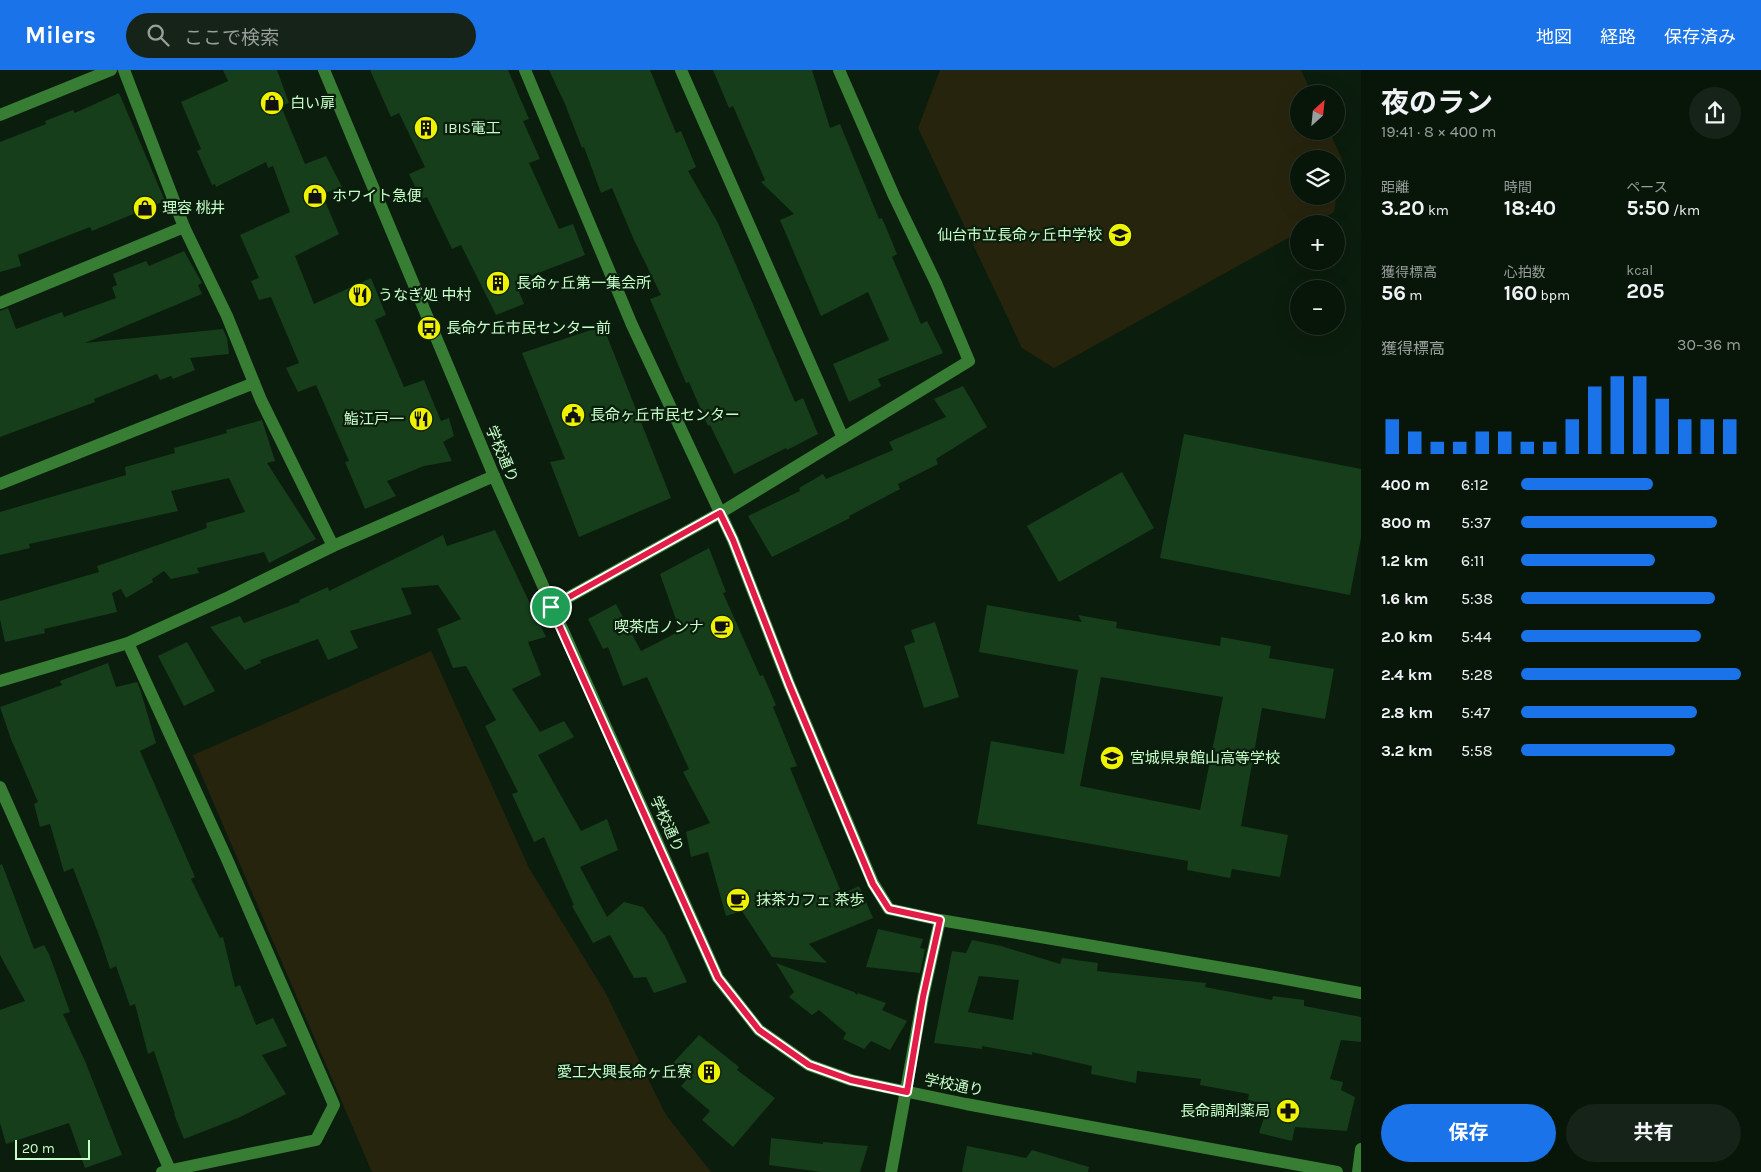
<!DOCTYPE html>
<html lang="ja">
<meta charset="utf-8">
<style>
:root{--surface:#08160a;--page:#162318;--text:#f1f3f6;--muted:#989f9c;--line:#29352b;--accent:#1a73e8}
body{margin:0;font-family:Karla,"Noto Sans JP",sans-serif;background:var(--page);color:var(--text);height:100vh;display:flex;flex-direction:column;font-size:19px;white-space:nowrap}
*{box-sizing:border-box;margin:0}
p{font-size:16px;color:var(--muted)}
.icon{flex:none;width:28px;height:28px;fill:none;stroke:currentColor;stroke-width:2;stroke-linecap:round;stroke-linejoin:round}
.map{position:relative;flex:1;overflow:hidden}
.panel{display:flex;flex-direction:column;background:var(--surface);width:400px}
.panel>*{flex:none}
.needle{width:32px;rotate:27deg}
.buttons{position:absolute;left:1290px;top:15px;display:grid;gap:10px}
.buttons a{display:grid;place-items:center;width:55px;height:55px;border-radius:50%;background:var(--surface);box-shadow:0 5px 20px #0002,0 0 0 1px var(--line);font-size:25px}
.scale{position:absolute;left:15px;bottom:12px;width:75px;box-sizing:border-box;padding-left:5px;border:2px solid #c7ffc9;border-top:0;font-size:14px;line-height:18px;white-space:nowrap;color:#c7ffc9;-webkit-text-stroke:4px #0b1d0d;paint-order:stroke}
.pin{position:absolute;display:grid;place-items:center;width:42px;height:42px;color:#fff;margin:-21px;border:2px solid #fff;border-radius:50%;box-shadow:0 1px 5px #0007}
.round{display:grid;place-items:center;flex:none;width:52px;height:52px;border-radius:26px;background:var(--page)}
.overview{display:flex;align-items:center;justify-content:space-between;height:85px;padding:0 20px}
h1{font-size:28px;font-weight:700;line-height:38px}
.figures{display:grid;grid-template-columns:repeat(3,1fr);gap:8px;height:85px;padding:5px 20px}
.figures div{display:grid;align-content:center}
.figures b{font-size:21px;font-weight:700}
.figures small{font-size:14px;font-weight:400}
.figures p{font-size:14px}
.chart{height:140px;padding:10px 20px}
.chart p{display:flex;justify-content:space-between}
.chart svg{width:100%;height:90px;margin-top:5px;stroke:var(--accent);stroke-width:6}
.action{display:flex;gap:10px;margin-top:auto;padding:10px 20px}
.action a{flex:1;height:58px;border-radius:30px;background:var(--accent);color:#fff;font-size:20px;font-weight:700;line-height:58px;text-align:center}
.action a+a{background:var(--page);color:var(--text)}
ul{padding:0 20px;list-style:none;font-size:16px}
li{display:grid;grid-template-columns:80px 60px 1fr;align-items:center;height:38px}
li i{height:12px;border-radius:6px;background:var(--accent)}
header{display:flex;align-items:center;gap:30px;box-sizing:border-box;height:70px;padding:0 25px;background:var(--accent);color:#fff}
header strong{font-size:24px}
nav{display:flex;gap:28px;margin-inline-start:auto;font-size:18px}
.search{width:350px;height:45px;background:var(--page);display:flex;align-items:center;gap:12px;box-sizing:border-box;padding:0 18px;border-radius:28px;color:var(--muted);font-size:19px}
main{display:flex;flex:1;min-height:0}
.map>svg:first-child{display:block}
.green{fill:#27240e;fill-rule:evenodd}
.building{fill:#163e1b;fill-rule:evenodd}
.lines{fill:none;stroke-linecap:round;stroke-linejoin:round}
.minor{stroke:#377e34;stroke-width:12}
.route-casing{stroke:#fff;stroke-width:10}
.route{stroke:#e11d48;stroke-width:6}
.labels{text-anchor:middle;stroke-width:4.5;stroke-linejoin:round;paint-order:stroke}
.poi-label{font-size:15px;fill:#c7ffc9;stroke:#0b1d0d;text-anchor:start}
.street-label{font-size:15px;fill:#c7ffc9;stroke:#0b1d0d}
</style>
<header>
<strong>Milers</strong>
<div class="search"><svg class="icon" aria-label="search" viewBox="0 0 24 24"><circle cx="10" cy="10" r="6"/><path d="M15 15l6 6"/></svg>ここで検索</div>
<nav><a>地図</a><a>経路</a><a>保存済み</a></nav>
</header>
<main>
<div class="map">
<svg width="1361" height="1102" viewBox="0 0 1361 1102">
<rect width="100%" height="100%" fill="#0b1d0d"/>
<g class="green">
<path d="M 940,0 L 1301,0 L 1312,24 L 1299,24 L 1299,61 L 1329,61 L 1342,89 L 1334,142 L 1313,154 L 1299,154 L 1299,162 L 1054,298 L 1022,278 L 918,58 ZM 1299,89 L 1336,89 L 1336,126 L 1299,126 Z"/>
<polygon points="431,581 529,798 605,922 666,1045 711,1102 372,1102 193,685"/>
</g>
<g class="building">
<polygon points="223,0 277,0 289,33 281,36 305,94 326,86 342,117 322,124 339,164 295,186 314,234 371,208 386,245 375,250 404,317 424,310 441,351 449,348 454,366 443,372 452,391 424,396 387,411 396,426 365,439 345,392 349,391 316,315 298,322 286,298 299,293 271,227 259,230 251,211 259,208 240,165 290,142 273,96 268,98 266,92 216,117 215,114 212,115 197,81 201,79 181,32 228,11"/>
<polygon points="370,0 508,0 529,49 523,51 540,89 529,93 559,159 573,154 585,185 515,212 524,234 496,245 461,175 452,179 427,127 421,129 409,104 425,97 399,43 391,47"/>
<polygon points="549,0 650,0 676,63 681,61 696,97 688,101 718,153 795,332 803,328 818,364 787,380 786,378 734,404 710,355 708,356 689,312 686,313 650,229 661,225 634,170 612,118 601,123 584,77 582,78 565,34"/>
<polygon points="713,0 812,0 830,58 840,54 879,149 882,148 897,184 892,187 921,254 927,251 943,283 878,309 881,316 849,332 833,294 889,270 868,222 821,246 780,150 794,144 761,112 765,110 733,36 729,38"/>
<polygon points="119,23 165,131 92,161 90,157 18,185 21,196 0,202 0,72 46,54 45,51 73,40 75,43"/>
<polygon points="184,181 202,213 198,215 202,224 85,273 223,259 227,268 229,284 190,288 195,300 173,309 171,306 160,310 157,304 94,329 95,332 0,367 0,241 8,238 16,259 62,242 64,247 116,228 112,217 117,215 113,204 146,191 149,196"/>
<polygon points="603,256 671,428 579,467 550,392 565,389 522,283"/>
<polygon points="963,316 987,357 936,389 938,394 898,414 900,419 849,446 850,448 772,487 748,446 800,421 799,418 823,404 826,409 893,380 889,372 946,347 934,329"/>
<polygon points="262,350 275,391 267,393 316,469 269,493 264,482 197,498 199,503 171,509 164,501 152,509 153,512 126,528 121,519 112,523 117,542 44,559 45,563 5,572 0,549 0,531 99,502 97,496 207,458 206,453 245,442 229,408 171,421 178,441 29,474 30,478 0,485 0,442 126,405 125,397 175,383 174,378 227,363 226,360"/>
<polygon points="1184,364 1361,399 1361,468 1350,525 1160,488"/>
<polygon points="1122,402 1154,458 1059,512 1027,456"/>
<polygon points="495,460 546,567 528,572 541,605 512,619 540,662 564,651 574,667 538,685 581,761 607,749 618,780 580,797 607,847 624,832 643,837 665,866 687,912 654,923 646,907 634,908 610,865 593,873 572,836 574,835 544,767 534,772 512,724 518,722 485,656 496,650 466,596 453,598 437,559 461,549 438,515 401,518 412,544 350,561 358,578 328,590 318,569 260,590 261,593 245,600 210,557 240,546 244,553 300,532 299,530 328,517 329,521 443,465 447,476"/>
<polygon points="709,478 726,522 723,523 760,606 763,605 776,635 773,637 797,696 790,698 842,824 859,816 873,848 809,874 827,893 772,887 742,841 726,846 708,782 691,787 686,762 710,753 683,702 689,699 647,607 623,616 608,577 603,579 588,549 616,534 641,581 680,561 660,504"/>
<path d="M 987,535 L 1082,552 L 1078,545 L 1117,552 L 1116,558 L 1220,576 L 1221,567 L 1271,576 L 1269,588 L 1334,599 L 1325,649 L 1262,638 L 1241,756 L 1288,765 L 1280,807 L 1232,799 L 1230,808 L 1187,800 L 1188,791 L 977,754 L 991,671 L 1064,684 L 1078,600 L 979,582 ZM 1101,607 L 1223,627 L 1200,740 L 1080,716 Z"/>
<polygon points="935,552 959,627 924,638 904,576 915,572 911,560"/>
<polygon points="187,572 215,621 184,636 158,586"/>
<polygon points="108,593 116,617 137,612 140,619 156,673 140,681 195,807 191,809 220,868 223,867 235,917 240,915 256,955 273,948 287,976 262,985 286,1024 238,1048 184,1069 174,1044 175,1044 154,981 148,984 135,934 130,936 116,896 110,899 100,868 73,798 64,802 50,754 40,757 34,734 38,732 11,669 0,637 62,615 60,611"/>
<polygon points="2,794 34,879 44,875 49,884 70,942 63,944 85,991 122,1085 85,1098 69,1053 6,1074 0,1053 0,940 25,931 0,885 0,795"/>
<polygon points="878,859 923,869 920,878 925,879 920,903 866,897"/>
<path d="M 972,870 L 1001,876 L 1060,894 L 1062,888 L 1098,893 L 1097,901 L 1206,913 L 1205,917 L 1272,930 L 1273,926 L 1304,930 L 1304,936 L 1361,947 L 1361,972 L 1341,970 L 1330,1009 L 1343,1012 L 1341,1020 L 1355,1027 L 1347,1061 L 1295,1057 L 1292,1071 L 1259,1063 L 1268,1035 L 1248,1030 L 1249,1024 L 1200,1015 L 1201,1009 L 1137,1001 L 1136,1013 L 1091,1004 L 1092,996 L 1032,982 L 1032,985 L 982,976 L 982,979 L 934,973 L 952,881 L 966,883 ZM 979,906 L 1019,910 L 1013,950 L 968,942 Z"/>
<polygon points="776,893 854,922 857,925 858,923 886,933 882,940 907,951 890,980 871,971 864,979 843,969 846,963 819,940 812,945 789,927 794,922"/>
<polygon points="699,965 739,997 737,1000 775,1028 733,1077 702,1050 710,1041 681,1016 689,1007 673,993"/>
<polygon points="771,1068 823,1074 823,1072 868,1076 860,1102 821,1102 769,1095"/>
<polygon points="967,1076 1026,1088 1032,1080 1089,1097 1088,1102 962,1102"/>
</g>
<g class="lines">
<g class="minor">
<polyline points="124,0 184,157 227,246 261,330 333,476"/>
<polyline points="324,0 494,406 718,908 759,960 809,995 851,1010 966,1034 1337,1102"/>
<polyline points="525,0 632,255 733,470 789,614 873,813 889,839 940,850 1258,904 1361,923"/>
<polyline points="681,0 843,368"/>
<polyline points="0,45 111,0"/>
<polyline points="0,233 184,157"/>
<polyline points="0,414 254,313"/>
<polyline points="551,537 720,443 969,291 936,213 894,126 839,0"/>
<polyline points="128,573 226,787 334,1035 316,1070 162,1102"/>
<polyline points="0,611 128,573 229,527 333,476 494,406"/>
<polyline points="0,717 170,1100"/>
<polyline points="891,1102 923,927 940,850"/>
<polyline points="1358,1102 1361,1079"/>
</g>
</g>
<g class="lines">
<g class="route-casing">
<polygon id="route" points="720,443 733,470 789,614 873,814 889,839 940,850 923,927 907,1022 851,1010 809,995 759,960 718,908 551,537"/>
</g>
<use href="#route" class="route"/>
</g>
<defs>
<g id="shop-disc" transform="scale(1.25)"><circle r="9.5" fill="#ecf200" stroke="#0b1d0d"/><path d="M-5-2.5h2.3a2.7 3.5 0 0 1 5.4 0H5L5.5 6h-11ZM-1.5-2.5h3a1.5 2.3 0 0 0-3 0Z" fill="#111"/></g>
<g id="building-disc" transform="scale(1.25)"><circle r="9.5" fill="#ecf200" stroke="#0b1d0d"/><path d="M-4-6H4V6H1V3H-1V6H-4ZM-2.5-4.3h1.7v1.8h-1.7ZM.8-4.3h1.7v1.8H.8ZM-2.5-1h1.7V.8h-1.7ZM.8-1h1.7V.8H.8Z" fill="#111"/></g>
<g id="school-disc" transform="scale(1.25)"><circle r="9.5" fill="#ecf200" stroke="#0b1d0d"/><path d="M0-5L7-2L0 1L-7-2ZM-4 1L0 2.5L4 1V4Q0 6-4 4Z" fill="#111"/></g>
<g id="restaurant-disc" transform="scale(1.25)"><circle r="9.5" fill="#ecf200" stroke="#0b1d0d"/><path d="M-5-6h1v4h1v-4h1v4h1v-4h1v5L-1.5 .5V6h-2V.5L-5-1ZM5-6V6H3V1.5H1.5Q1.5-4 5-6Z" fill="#111"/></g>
<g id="bus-disc" transform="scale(1.25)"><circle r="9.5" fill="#ecf200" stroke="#0b1d0d"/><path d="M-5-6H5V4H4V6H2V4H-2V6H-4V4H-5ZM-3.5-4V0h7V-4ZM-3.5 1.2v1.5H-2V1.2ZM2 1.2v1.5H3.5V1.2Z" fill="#111"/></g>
<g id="civic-disc" transform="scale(1.25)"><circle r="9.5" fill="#ecf200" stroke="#0b1d0d"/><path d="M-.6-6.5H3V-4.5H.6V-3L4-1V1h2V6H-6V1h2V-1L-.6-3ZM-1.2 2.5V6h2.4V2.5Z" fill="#111"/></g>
<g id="cafe-disc" transform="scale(1.25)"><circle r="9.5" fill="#ecf200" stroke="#0b1d0d"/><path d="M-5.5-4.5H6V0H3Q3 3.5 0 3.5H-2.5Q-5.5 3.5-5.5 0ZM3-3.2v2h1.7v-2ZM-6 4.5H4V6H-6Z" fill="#111"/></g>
<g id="pharmacy-disc" transform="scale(1.25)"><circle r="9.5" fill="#ecf200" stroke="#0b1d0d"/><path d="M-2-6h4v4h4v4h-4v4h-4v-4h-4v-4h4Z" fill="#111"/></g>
</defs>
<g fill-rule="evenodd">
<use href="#shop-disc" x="272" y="33"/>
<use href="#building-disc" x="426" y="58"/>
<use href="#shop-disc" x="315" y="126"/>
<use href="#shop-disc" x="145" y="138"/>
<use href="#school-disc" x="1120" y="165"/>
<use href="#building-disc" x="498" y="213"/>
<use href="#restaurant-disc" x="360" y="225"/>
<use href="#bus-disc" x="429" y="258"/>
<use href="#civic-disc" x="573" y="345"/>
<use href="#restaurant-disc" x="421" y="349"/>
<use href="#cafe-disc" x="722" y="557"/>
<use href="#school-disc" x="1112" y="688"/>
<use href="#cafe-disc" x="738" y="830"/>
<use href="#building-disc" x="709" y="1002"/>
<use href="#pharmacy-disc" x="1288" y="1041"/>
</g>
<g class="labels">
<g class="poi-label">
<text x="290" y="38">白い扉</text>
<text x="444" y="63">IBIS電工</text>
<text x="332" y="131">ホワイト急便</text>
<text x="162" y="143">理容 桃井</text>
<text x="1102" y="170" text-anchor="end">仙台市立長命ヶ丘中学校</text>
<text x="516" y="218">長命ヶ丘第一集会所</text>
<text x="378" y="230">うなぎ処 中村</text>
<text x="446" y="263">長命ケ丘市民センター前</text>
<text x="590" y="350">長命ヶ丘市民センター</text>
<text x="404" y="354" text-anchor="end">鮨江戸一</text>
<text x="704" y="562" text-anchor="end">喫茶店ノンナ</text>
<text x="1130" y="693">宮城県泉館山高等学校</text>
<text x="756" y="835">抹茶カフェ 茶歩</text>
<text x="692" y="1007" text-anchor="end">愛工大興長命ヶ丘寮</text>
<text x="1270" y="1046" text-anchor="end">長命調剤薬局</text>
</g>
<g class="street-label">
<text transform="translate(502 384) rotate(67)" y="5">学校通り</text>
<text transform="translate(667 754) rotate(66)" y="5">学校通り</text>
<text transform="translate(954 1015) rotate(11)" y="5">学校通り</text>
</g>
</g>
</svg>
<div class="buttons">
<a><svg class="needle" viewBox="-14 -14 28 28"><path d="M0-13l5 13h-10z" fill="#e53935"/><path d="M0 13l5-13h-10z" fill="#989f9c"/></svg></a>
<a><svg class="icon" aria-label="layers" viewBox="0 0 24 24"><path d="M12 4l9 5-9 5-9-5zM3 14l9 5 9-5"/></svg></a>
<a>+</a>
<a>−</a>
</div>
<div class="scale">20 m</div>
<div class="pin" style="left:551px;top:537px;background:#1e9e55"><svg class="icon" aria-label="arrive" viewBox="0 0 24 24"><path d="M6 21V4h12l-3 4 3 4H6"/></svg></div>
</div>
<section class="panel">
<div class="overview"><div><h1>夜のラン</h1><p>19:41 · 8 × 400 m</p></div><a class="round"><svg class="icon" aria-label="share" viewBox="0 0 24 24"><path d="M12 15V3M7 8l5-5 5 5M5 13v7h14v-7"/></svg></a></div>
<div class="figures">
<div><p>距離</p><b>3.20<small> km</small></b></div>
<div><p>時間</p><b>18:40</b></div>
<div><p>ペース</p><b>5:50<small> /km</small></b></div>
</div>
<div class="figures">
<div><p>獲得標高</p><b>56<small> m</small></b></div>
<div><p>心拍数</p><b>160<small> bpm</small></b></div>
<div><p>kcal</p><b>205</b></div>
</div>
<div class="chart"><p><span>獲得標高</span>30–36 m</p>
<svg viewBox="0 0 160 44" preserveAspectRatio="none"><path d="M5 44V27M15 44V33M25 44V38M35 44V38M45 44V33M55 44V33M65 44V38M75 44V38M85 44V27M95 44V11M105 44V6M115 44V6M125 44V17M135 44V27M145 44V27M155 44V27"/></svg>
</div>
<ul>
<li><b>400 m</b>6:12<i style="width:60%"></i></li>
<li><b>800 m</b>5:37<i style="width:89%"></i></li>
<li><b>1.2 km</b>6:11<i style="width:61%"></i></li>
<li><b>1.6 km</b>5:38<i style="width:88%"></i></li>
<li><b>2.0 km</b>5:44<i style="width:82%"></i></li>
<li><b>2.4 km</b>5:28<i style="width:100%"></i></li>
<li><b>2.8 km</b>5:47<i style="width:80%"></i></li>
<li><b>3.2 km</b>5:58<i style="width:70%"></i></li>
</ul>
<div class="action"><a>保存</a><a>共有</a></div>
</section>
</main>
